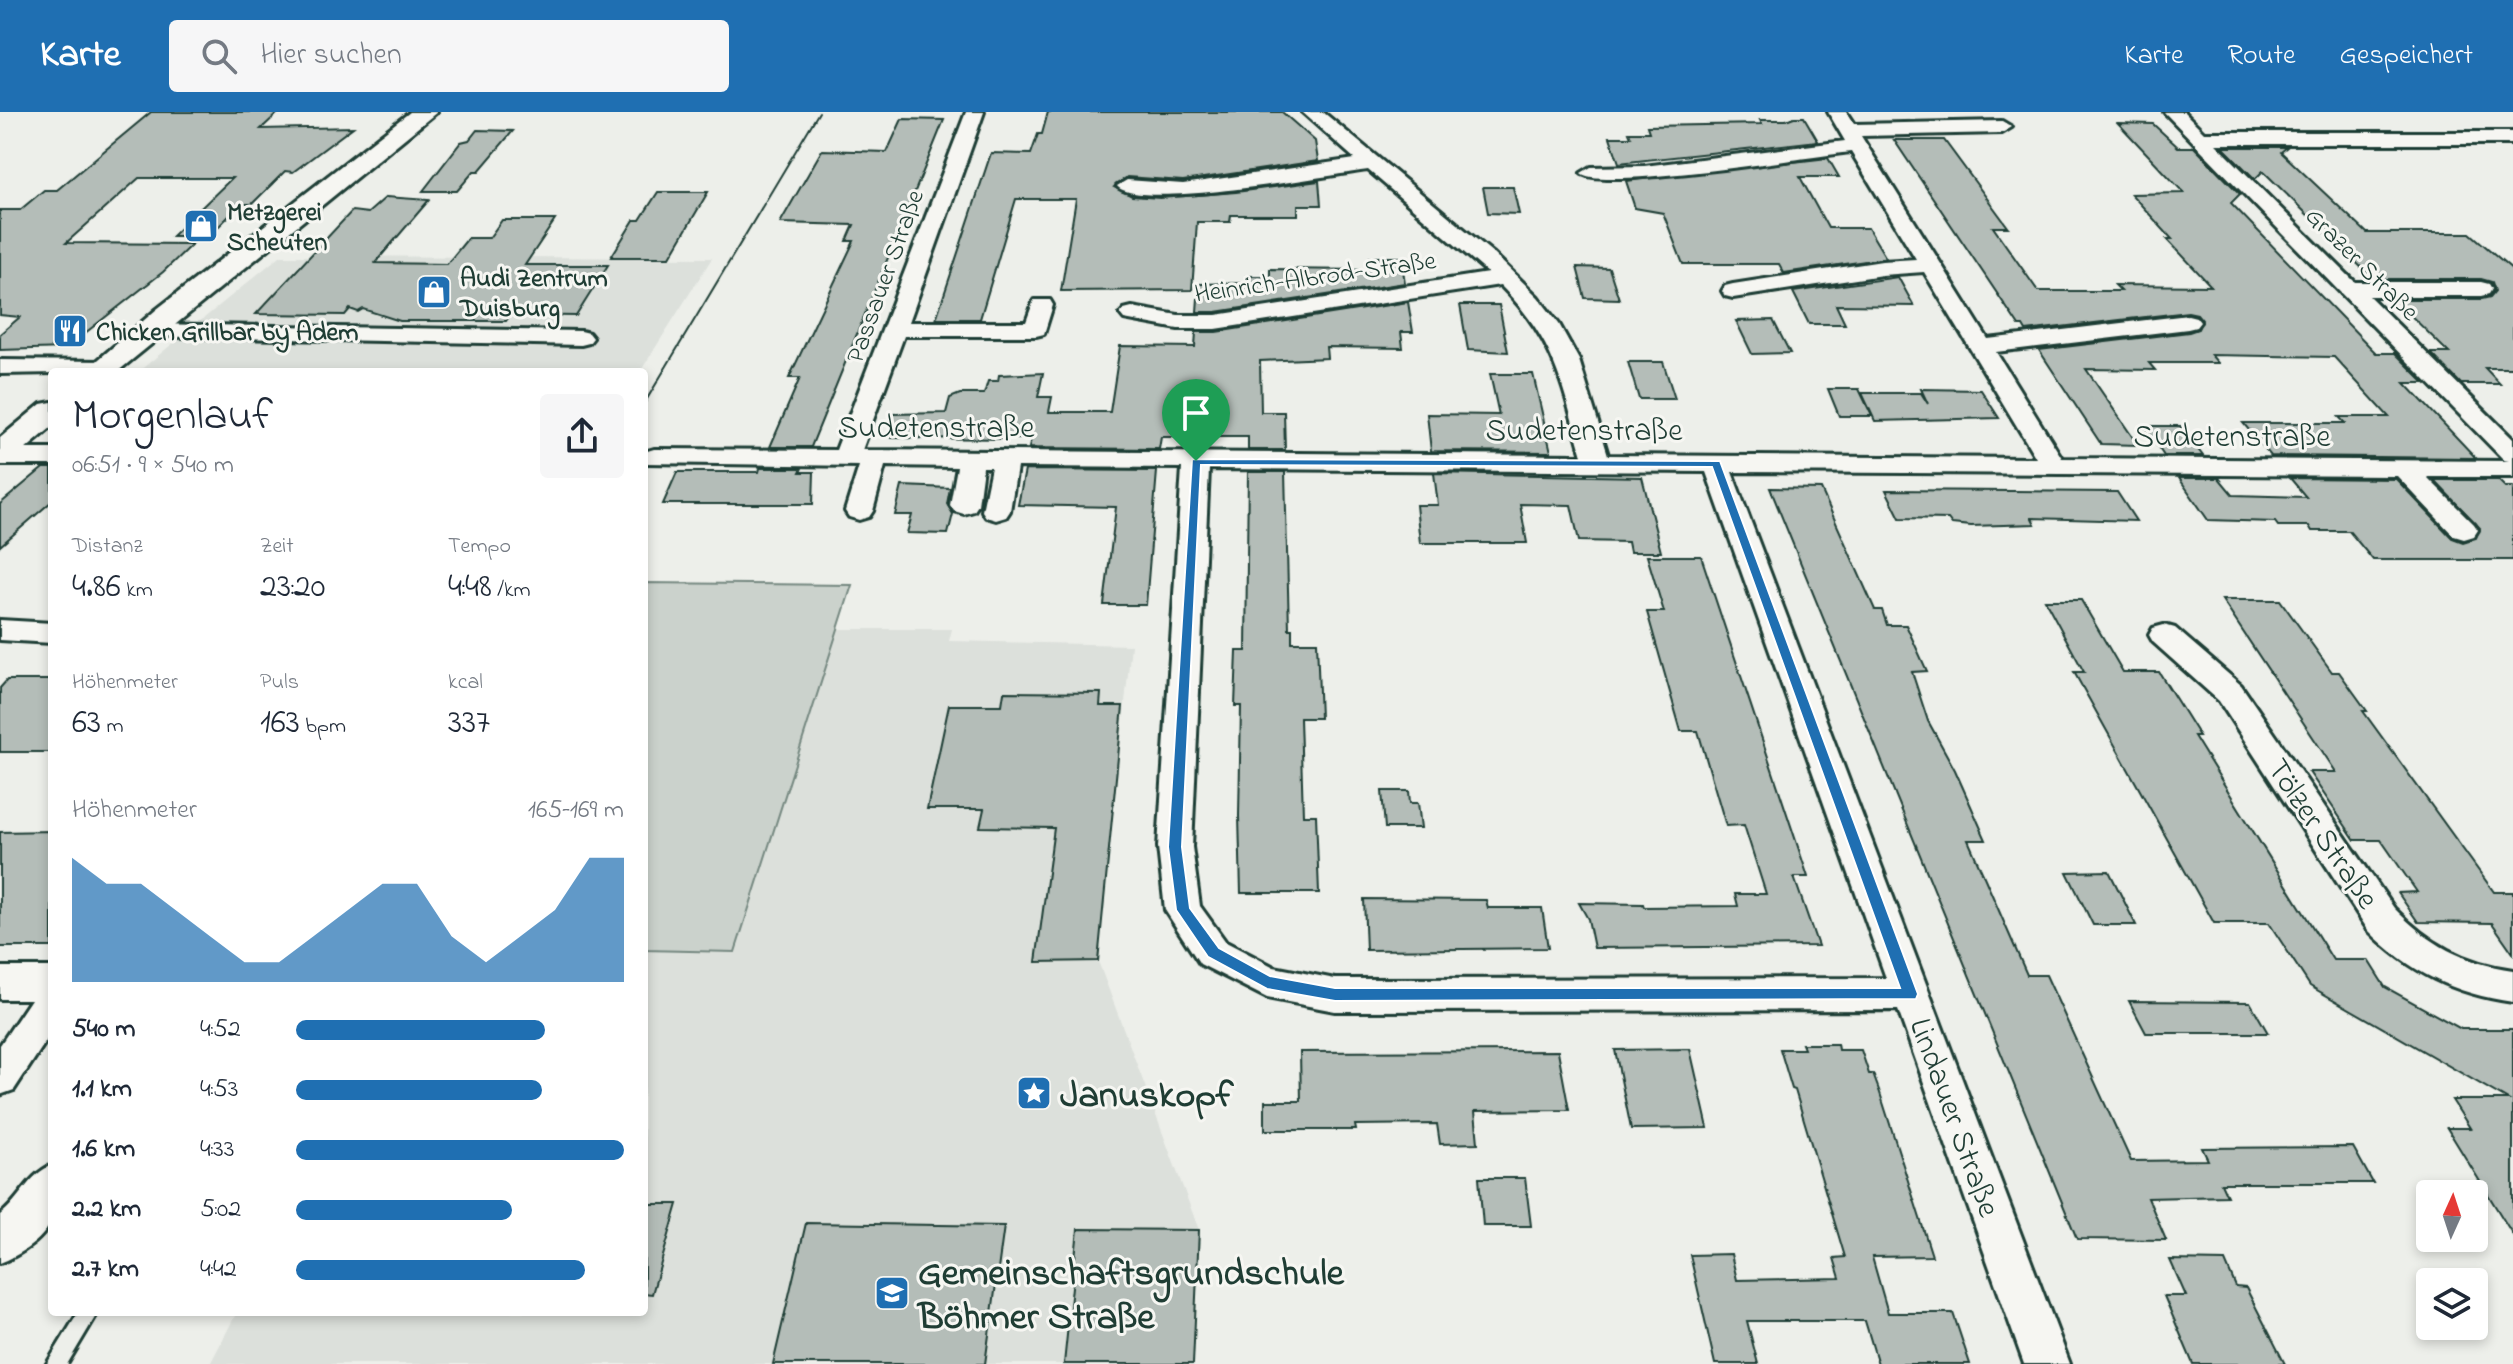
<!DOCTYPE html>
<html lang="de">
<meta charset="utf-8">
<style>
:root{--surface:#fff;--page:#f6f6f7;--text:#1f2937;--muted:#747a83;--accent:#1f6fb2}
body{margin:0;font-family:"Indie Flower",sans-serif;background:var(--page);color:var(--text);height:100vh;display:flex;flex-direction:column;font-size:30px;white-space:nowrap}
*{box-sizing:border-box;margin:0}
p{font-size:26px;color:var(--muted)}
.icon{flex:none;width:44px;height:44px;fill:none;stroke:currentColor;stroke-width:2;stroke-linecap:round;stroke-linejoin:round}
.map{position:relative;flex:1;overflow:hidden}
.details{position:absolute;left:48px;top:256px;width:600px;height:948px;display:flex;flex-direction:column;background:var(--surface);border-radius:8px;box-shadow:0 4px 12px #0003}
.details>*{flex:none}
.needle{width:52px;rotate:3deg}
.fabs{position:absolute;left:2416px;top:1068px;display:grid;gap:16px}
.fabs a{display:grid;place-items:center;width:72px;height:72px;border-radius:8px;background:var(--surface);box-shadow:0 4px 12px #0003;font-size:40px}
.pin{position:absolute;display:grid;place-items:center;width:68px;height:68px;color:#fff;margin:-82px -34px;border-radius:50% 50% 50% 0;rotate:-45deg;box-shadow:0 0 8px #0007}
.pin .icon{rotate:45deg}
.round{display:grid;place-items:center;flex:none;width:84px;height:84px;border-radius:8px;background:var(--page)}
.head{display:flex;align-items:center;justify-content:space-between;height:136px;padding:0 24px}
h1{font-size:44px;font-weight:600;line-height:60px}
.metrics{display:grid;grid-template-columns:repeat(3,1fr);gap:12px;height:136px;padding:8px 24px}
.metrics div{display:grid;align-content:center}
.metrics b{font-size:34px;font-weight:600}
.metrics small{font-size:22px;font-weight:400}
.metrics p{font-size:22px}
.chart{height:224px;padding:16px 24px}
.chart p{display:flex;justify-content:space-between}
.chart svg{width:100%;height:144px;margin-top:8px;fill:var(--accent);opacity:.7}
ul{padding:0 24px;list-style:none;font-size:26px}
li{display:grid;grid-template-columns:128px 96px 1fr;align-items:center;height:60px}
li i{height:20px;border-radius:10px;background:var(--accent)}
header{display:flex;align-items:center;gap:48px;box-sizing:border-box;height:112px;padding:0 40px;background:var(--accent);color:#fff}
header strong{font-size:38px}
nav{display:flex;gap:44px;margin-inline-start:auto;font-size:28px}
.search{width:560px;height:72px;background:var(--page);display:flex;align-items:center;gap:20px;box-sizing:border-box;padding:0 28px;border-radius:8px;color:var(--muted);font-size:30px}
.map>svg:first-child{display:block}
.built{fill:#dce0db}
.green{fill:#cbd2cc;stroke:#758880;stroke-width:2}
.building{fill:#b4bdb8;stroke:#1f3d34;stroke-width:2}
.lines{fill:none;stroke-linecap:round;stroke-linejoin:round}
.minor-casing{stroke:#1f3d34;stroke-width:6}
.major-casing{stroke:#1f3d34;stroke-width:6}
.minor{fill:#f6f6f2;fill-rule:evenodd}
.major{fill:#f6f6f2;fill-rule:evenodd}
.tram-far1{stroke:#1f3d34;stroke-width:2}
.tram{stroke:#1f3d34;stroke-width:3}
.route{fill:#1f6fb2;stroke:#fff;stroke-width:2;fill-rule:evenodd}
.labels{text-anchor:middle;stroke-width:6;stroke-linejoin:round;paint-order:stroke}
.far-poi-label{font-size:26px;font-weight:bold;fill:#1f3d34;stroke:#f6f6f2;text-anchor:start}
.far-street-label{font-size:26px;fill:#1f3d34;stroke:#f6f6f2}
.street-label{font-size:32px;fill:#1f3d34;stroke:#f6f6f2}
.near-poi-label{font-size:38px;font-weight:bold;fill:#1f3d34;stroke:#f6f6f2;text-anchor:start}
</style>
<header>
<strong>Karte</strong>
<div class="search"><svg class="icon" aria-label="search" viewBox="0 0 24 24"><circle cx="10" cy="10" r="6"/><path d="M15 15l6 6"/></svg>Hier suchen</div>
<nav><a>Karte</a><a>Route</a><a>Gespeichert</a></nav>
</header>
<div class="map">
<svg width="2513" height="1252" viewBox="0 0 2513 1252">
<rect width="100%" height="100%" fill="#edefea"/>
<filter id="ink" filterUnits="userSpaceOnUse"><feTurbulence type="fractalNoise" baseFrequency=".0125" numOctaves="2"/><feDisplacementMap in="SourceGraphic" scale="16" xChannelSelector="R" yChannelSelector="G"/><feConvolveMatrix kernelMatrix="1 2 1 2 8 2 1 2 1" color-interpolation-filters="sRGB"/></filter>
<g filter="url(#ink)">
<g class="built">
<polygon points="280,144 712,146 640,260 138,260"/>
<polygon points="644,471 852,473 838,517 952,517 949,529 1131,533 1098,849 1199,1118 1193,1252 210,1252 237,1200 644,1200"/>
</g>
<polygon class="green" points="644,471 852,473 735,840 644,838"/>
<g class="building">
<polygon points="151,0 279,0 261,17 353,15 293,60 285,59 252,92 241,92 209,124 172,124 232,66 139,66 66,131 192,132 163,160 66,236 0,238 0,222 20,205 0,203 0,98 20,98 44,78 57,78"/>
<polygon points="1048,0 1282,0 1315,29 1318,49 1183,69 1127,65 1114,75 1132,84 1160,86 1236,80 1319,69 1321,93 1298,93 1298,103 1231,103 1230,110 1197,110 1192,178 1061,179 1076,87 1016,87 980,207 936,207 991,41 1031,42 1038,22 1042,22"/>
<polygon points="1794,5 1804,5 1818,29 1619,51 1610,25 1631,25 1629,20 1649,20 1647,14 1762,12 1760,8 1786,8"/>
<polygon points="902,7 944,8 811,335 770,335 800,266 789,266 854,129 847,129 854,113 780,111 822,38 887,40"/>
<polygon points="2118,11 2153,12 2178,35 2194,35 2240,82 2231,91 2372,237 2376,241 2395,241 2425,271 2405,271 2476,346 2271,344 2243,311 2345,311 2339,305 2389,305 2334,245 2211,243 2218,251 2149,251 2155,258 2086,257 2138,333 2101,332 2039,238 2189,220 2198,217 2202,208 2197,202 2188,200 2026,219 2023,214 2019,214 1894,28 1944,28 2008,115 1993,115 2038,179 2121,179 2115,173 2211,174 2167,127 2172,127 2131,82 2184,81"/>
<polygon points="477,18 513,19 479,59 474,59 457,79 423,79 461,30 469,28"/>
<polygon points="2223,35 2287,35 2281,40 2367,121 2470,121 2513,158 2513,256 2485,256 2500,272 2461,272 2431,241 2449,241 2394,187 2482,187 2490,185 2495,179 2492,170 2481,167 2373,167 2263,59 2255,67"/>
<polygon points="1828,46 1839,65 1800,65 1828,116 1868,116 1886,146 1784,161 1779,152 1683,152 1663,101 1635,96 1626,69"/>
<polygon points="1483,75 1513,75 1519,102 1488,101"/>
<polygon points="658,80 708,80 670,145 611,145 634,108 640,108"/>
<polygon points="386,85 429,88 375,151 447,152 468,126 489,126 502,108 555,108 525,153 608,153 576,204 510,203 506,209 400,209 363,197 358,200 350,197 345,203 256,202 352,99 368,101"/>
<polygon points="1370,145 1401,145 1405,171 1216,200 1197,200 1199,172 1246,171 1246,164 1270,164 1270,157 1371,158"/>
<polygon points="1577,155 1609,156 1619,187 1585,186"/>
<polygon points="1898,165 1914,194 1836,193 1845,212 1809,212 1793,180"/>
<polygon points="1408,190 1413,220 1401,220 1403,236 1326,235 1327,246 1260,249 1261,300 1284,300 1285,338 1248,338 1248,325 1161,325 1159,337 1029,336 1031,327 891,326 891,302 946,301 950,286 960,282 984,282 988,269 998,269 999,263 1043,261 1038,285 1052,285 1049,300 1110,300 1120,234 1195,235 1196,220 1216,220"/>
<polygon points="1460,193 1499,193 1508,240 1468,238"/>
<polygon points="1773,208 1790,241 1752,242 1736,209"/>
<polygon points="1628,250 1663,250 1675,287 1639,287"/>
<polygon points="1490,262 1533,262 1551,340 1431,339 1427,302 1499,303"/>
<polygon points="1828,277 1859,277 1872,304 1839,304"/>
<polygon points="1921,277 1981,278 1999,306 1875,309 1862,281 1921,281 1928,292"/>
<polygon points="2144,314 2180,314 2203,344 2164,344"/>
<polygon points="43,356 52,356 52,389 0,434 0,392"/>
<polygon points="760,356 802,356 800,360 814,360 813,392 663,392 677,360 759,360"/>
<polygon points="1025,358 1157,359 1146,493 1104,493 1116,395 1018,393"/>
<polygon points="1248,360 1285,360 1289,517 1292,517 1292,530 1317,530 1320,606 1300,606 1303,703 1316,703 1319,781 1241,781 1239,704 1241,594 1235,594 1237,539 1246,539"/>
<polygon points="1434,361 1642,365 1661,440 1630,440 1628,430 1579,429 1571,393 1520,392 1527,431 1420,431 1416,393 1438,393"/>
<polygon points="2179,366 2219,366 2233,383 2306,385 2290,366 2396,367 2452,426 2463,430 2476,426 2480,416 2434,368 2498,368 2505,375 2513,375 2513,448 2373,448 2349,419 2312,419 2309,414 2278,414 2275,410 2208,408"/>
<polygon points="902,374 950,376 947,392 953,402 948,422 907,421 912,403 895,403"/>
<polygon points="1770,376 1821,377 1875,498 1882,498 1887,513 1906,513 1927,559 1912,560 1928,609 1955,658 1986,728 1968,728 2027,863 2046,863 2131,1049 2208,1048 2202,1036 2353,1035 2373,1071 2221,1071 2227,1084 2148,1086 2166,1128 2077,1127"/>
<polygon points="1886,378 2117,380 2136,409 2032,406 2035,412 1971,414 1952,412 1948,407 1900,406"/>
<polygon points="1647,444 1701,444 1808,765 1794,765 1818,834 1594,836 1588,807 1579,791 1643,792 1644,795 1738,794 1735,782 1766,782 1744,713 1726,714 1698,619 1681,619 1647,500 1664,500"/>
<polygon points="2045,488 2081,488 2123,560 2159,560 2199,624 2194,624 2333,848 2368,848 2385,875 2461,917 2513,917 2513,1123 2447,1016 2470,1016 2452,988 2508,988 2310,874 2269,811 2214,811 2074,560 2084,560"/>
<polygon points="2222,488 2280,488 2332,560 2339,560 2367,599 2363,599 2494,780 2513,780 2513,841 2492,811 2418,810 2398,781 2417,780 2381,728 2355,728 2309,660 2336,660"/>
<polygon points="7,568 52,568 52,640 0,640 0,576"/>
<polygon points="1004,580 1101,581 1100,594 1123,594 1098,849 1036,850 1054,716 980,715 984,697 927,697 949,593 1002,593"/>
<polygon points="1382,679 1409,679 1410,691 1418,691 1421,716 1385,716"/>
<polygon points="52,719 52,835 0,835 0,720"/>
<polygon points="2109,759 2136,813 2093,813 2067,760"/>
<polygon points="1364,787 1486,788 1488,796 1542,796 1548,836 1366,838"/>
<polygon points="2129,889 2250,890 2268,921 2146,921"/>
<polygon points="1802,932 1837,932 1838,938 1861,938 1869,962 1873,962 1880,981 1932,1144 1872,1145 1888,1201 1953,1201 1970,1252 1878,1252 1865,1209 1747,1209 1758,1252 1715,1252 1690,1143 1731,1142 1737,1168 1840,1166 1834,1146 1845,1145 1795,978 1792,977 1780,937 1804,937"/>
<polygon points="1690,937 1708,1016 1631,1017 1615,938"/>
<polygon points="1558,939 1569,998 1475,999 1478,1031 1440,1032 1437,1012 1355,1013 1356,1018 1265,1018 1265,989 1301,989 1300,940"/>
<polygon points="1479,1066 1525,1066 1531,1114 1483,1114"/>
<polygon points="644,1092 678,1092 652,1182 644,1181"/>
<polygon points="806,1111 1004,1114 985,1252 773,1252"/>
<polygon points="1078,1117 1199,1118 1193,1252 1064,1252"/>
<polygon points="2170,1148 2225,1149 2236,1175 2246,1176 2285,1252 2193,1252 2164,1184 2186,1184"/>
</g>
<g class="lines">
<g class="minor-casing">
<g id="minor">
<path d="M 966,0 L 984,0 L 909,210 L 1026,210 L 1034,188 L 1050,188 L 1053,193 L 1044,222 L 1036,224 L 904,224 L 862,338 L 1582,343 C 1561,270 1556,229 1500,173 L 1216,217 L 1178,217 L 1124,207 L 1120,202 L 1124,197 L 1132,195 L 1178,203 L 1216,203 L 1488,161 L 1368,58 C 1329,63 1138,99 1117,74 L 1127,68 L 1183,72 L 1355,47 L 1302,0 L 1323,0 L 1493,141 L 1538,185 L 1559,212 L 1579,248 L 1608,343 L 2036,346 L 1924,160 L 1882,163 L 1733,186 L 1725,184 L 1722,179 L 1725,174 L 1733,172 L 1882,149 L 1916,147 L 1851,40 C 1815,44 1597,79 1581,61 L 1591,55 L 1644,54 L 1845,29 L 1828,0 L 1846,0 L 1854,12 L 2002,9 L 2012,15 L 2002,21 L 1861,24 L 1988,227 L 2188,203 L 2196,205 L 2200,210 L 2196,215 L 2188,217 L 1996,240 L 2062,346 L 2509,349 L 2504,348 L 2164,0 L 2184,0 L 2204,20 L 2513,20 L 2513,32 L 2216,32 L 2355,170 L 2481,170 L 2489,172 L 2492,177 L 2489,182 L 2481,184 L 2369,184 L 2513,327 L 2513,365 L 2427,365 L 2474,412 L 2478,418 L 2474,424 L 2464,427 L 2454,424 L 2397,364 L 1732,360 L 2070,1252 L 2024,1252 L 1898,898 L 1335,899 L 1267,886 L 1200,852 L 1165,798 L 1158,735 L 1182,356 L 1017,355 L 1010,399 L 1006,405 L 996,408 L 986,405 L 982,399 L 991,355 L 983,355 L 978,393 L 974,399 L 964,402 L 954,399 L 950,393 L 957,355 L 885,354 L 873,399 L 869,405 L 859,408 L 849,405 L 845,399 L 859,354 L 645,351 L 644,340 L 654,337 L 836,338 ZM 1209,357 L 1706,360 L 1886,866 L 1335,867 L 1274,855 L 1226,830 L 1200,794 L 1192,735 Z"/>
<polygon points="148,212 581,219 589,221 593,226 589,231 581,233 140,224 136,219 140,214"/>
<polygon points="0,248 104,249 113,251 116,256 113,260 0,262"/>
<rect x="0" y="337" width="52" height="16"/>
<polygon points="0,508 52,511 52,531 0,528"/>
<path d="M 2164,513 L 2175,516 L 2241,573 L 2394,796 C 2429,832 2463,851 2513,858 L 2513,890 C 2455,882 2409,860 2368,818 L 2219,589 L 2153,530 L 2149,523 L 2153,516 Z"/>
<polygon points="0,855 52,855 52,920 14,978 0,983 0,933 31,887 0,887"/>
<path d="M 52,1053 C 52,1070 55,1089 52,1105 C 48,1126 18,1144 0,1151 L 0,1103 C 20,1088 28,1063 52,1053 Z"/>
</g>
</g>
<g class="major-casing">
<g id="major">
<polygon points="410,0 437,0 117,260 84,260 157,197"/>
<polygon points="52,290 52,315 12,349 0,352 0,326 41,292"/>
</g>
</g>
<use href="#minor" class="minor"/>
<use href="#major" class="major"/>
<polyline class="tram-far1" points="644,292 819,0"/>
<g class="tram">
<polyline points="45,1252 77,1200"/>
<polyline points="69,1252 100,1200"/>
</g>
</g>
</g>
<path class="route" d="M 1192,347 L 1720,349 L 1918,882 L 1916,887 L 1335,889 L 1267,877 L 1208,845 L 1176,798 L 1168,735 ZM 1201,353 L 1712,355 L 1900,876 L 1335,876 L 1270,864 L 1219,836 L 1190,796 L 1182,735 Z"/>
<defs>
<g id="shop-square" transform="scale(1.8)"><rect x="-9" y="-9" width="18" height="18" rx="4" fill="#1f6fb2" stroke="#f6f6f2"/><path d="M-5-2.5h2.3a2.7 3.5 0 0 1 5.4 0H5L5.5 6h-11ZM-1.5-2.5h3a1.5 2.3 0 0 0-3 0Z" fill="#fff"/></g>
<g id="restaurant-square" transform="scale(1.8)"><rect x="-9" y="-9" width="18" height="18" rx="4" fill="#1f6fb2" stroke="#f6f6f2"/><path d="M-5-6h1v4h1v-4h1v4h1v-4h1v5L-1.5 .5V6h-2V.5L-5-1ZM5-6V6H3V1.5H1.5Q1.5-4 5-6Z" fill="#fff"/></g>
<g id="sight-square" transform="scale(1.8)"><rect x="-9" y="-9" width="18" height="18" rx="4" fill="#1f6fb2" stroke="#f6f6f2"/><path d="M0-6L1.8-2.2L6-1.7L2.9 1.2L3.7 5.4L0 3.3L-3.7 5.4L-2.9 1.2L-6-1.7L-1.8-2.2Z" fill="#fff"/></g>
<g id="school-square" transform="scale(1.8)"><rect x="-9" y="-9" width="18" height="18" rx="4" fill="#1f6fb2" stroke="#f6f6f2"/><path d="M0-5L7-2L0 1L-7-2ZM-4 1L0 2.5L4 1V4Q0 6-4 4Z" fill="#fff"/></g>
</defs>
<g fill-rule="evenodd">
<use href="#shop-square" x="201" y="114"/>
<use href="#shop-square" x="434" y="180"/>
<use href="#restaurant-square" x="70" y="219"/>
<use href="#sight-square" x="1034" y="981"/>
<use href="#school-square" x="892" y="1181"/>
</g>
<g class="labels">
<g class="far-poi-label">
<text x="227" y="108">Metzgerei<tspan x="227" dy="30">Scheuten</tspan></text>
<text x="460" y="174">Audi Zentrum<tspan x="460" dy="30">Duisburg</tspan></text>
<text x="96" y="228">Chicken Grillbar by Adem</text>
</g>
<g class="far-street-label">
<text transform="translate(2363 151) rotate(45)" y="9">Grazer Straße</text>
<text transform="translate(884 164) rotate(-70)" y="9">Passauer Straße</text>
<text transform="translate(1315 164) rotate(-8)" y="9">Heinrich-Albrod-Straße</text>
</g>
<g class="street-label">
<text x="936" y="325">Sudetenstraße</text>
<text x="1584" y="328">Sudetenstraße</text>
<text x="2232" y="334">Sudetenstraße</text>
<text transform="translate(2324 721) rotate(56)" y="11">Tölzer Straße</text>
<text transform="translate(1956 1005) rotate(70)" y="11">Lindauer Straße</text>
</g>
<g class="near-poi-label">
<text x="1060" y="994">Januskopf</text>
<text x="918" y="1172">Gemeinschaftsgrundschule<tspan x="918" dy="44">Böhmer Straße</tspan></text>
</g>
</g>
</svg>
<div class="fabs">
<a><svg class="needle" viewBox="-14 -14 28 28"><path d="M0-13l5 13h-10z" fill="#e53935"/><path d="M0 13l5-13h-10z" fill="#747a83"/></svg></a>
<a><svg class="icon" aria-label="layers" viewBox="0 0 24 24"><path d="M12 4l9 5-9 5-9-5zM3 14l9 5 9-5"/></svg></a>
</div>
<div class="pin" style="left:1196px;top:349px;background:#1e9e55"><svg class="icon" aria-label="arrive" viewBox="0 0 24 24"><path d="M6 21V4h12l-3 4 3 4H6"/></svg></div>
<section class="details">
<div class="head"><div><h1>Morgenlauf</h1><p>06:51 · 9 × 540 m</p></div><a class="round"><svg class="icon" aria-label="share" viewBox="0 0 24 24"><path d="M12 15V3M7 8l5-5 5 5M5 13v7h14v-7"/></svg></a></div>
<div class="metrics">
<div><p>Distanz</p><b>4.86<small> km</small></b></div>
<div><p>Zeit</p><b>23:20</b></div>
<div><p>Tempo</p><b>4:48<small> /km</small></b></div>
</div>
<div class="metrics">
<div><p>Höhenmeter</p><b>63<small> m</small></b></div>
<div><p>Puls</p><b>163<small> bpm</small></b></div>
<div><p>kcal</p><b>337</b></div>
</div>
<div class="chart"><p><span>Höhenmeter</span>165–169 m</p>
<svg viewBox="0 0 160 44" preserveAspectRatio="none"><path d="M0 44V6L10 14L20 14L30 22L40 30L50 38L60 38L70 30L80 22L90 14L100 14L110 30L120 38L130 30L140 22L150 6L160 6V44z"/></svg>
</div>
<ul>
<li><b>540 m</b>4:52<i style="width:76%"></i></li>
<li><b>1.1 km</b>4:53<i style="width:75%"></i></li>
<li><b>1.6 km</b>4:33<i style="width:100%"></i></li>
<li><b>2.2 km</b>5:02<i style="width:66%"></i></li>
<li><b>2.7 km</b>4:42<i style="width:88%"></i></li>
</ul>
</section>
</div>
